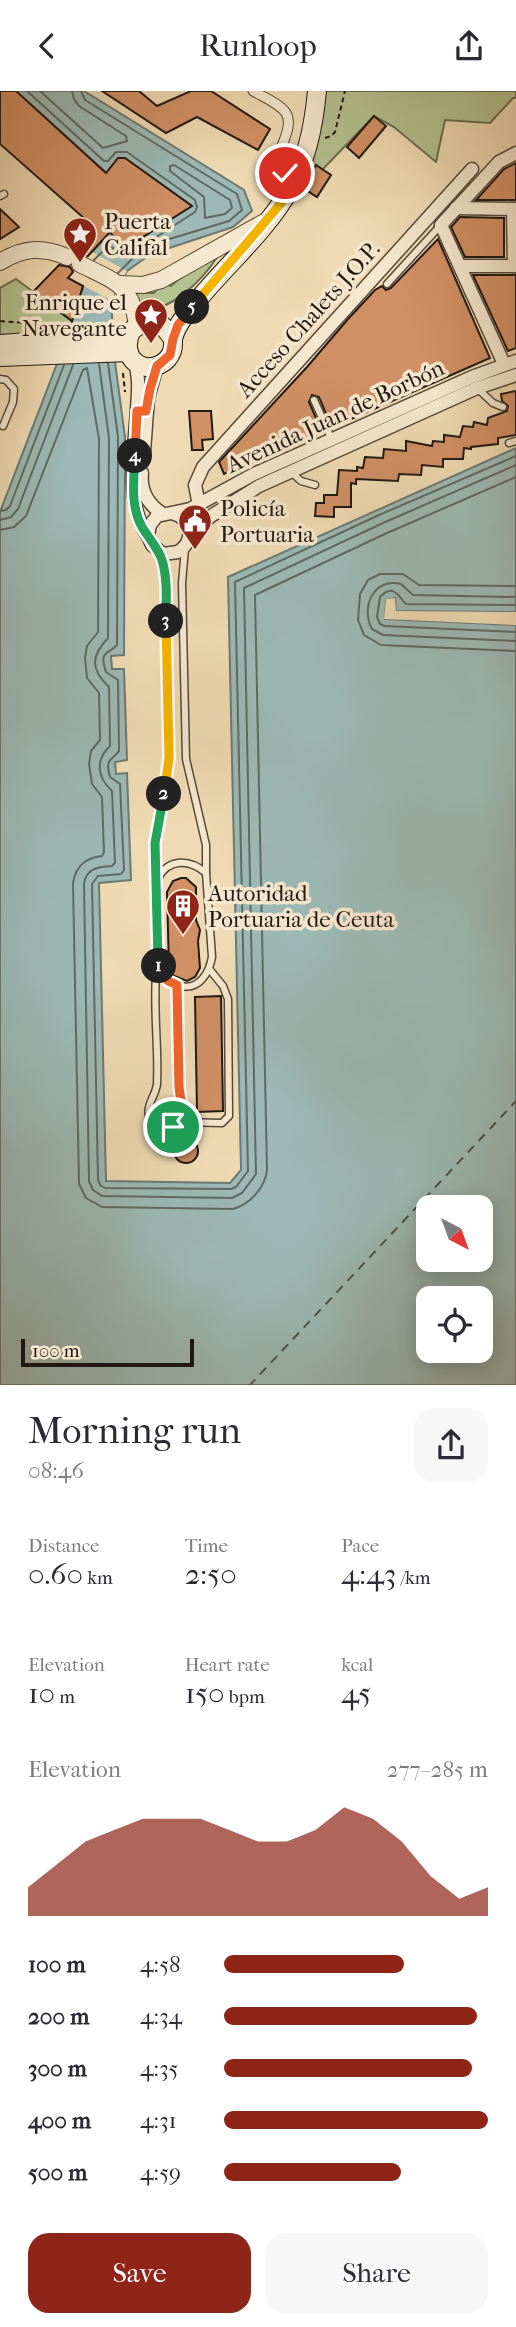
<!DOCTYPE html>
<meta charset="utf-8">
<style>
:root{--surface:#fff;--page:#f7f7f7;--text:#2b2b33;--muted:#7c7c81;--accent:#8f2418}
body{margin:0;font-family:"IM FELL French Canon",serif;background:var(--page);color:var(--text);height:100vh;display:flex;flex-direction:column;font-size:26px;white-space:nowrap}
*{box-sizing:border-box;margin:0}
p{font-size:23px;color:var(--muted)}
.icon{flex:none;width:38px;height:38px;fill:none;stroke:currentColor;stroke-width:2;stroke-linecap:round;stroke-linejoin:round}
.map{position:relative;height:1294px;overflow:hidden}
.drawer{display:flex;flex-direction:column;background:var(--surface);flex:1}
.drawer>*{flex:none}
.needle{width:46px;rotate:139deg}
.tools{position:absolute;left:416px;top:1104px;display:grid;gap:14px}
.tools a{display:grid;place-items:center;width:77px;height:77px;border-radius:14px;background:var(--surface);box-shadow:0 4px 18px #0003;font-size:35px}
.scale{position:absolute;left:21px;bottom:18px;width:173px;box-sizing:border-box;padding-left:7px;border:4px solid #221912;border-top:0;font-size:19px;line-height:24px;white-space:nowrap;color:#221912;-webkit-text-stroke:5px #f5e7ce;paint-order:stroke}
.pin{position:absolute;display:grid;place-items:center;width:60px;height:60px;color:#fff;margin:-30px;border:4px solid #fff;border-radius:50%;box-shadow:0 2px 7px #0007}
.km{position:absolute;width:35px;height:35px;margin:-18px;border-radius:50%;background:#222;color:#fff;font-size:19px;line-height:35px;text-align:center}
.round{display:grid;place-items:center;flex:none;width:74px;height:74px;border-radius:21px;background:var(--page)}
.headline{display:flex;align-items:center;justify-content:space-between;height:119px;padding:0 28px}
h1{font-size:38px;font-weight:600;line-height:52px}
.stats{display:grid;grid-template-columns:repeat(3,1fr);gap:10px;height:119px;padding:7px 28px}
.stats div{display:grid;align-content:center}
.stats b{font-size:30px;font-weight:600}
.stats small{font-size:19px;font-weight:400}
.stats p{font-size:19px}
.chart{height:196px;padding:14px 28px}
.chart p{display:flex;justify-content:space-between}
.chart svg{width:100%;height:126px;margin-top:7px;fill:var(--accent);opacity:.7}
.action{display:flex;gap:14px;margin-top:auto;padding:14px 28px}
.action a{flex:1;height:80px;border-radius:21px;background:var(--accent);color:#fff;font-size:28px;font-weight:600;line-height:80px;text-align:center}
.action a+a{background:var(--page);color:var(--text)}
ul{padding:0 28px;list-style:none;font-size:23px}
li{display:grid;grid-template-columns:112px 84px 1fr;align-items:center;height:52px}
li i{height:18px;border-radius:9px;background:var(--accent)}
header{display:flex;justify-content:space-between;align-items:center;height:91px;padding:0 28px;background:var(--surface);font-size:32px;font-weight:600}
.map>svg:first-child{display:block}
.green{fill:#b4c190;stroke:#6b6d51;stroke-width:2}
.water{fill:#9cb9b5;stroke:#6b7974;stroke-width:2;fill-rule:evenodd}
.pier{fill:#efdab3}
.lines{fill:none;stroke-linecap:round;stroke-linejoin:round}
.shore{stroke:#5f6964;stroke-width:2}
.ferry{stroke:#4d514b;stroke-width:2;stroke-dasharray:9 7;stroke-linecap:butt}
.building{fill:#d08f64;stroke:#221912;stroke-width:2}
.service-casing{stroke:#55493a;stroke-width:9}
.pedestrian-casing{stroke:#55493a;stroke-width:11}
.minor-casing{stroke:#55493a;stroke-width:15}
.tertiary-casing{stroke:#55493a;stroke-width:18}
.secondary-casing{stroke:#221912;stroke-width:20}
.path{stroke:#221912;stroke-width:2;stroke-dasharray:5 3.5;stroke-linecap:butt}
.service{stroke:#f5e7ce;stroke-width:6}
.pedestrian{stroke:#f5e7ce;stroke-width:9}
.minor{stroke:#f5e7ce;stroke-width:12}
.tertiary{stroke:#f5e7ce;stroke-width:16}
.secondary{stroke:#f5e7ce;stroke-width:18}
.split-1-casing{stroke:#fff;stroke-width:14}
.split-2-casing{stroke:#fff;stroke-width:14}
.split-3-casing{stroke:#fff;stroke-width:14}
.split-4-casing{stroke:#fff;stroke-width:14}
.split-5-casing{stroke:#fff;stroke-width:14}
.split-6-casing{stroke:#fff;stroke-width:14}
.split-1{stroke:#f0652b;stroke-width:9}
.split-2{stroke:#22a559;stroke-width:9}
.split-3{stroke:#f5b400;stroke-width:9}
.split-4{stroke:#22a559;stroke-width:9}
.split-5{stroke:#f0652b;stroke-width:9}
.split-6{stroke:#f5b400;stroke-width:9}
.labels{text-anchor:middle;stroke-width:7;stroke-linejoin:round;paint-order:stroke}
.poi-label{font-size:23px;fill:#221912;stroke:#f5e7ce;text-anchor:start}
.street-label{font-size:23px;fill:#221912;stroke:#f5e7ce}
</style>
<header><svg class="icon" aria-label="back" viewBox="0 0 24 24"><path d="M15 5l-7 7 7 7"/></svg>Runloop<svg class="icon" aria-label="share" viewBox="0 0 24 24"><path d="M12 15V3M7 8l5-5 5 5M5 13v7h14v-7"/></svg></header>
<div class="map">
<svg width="516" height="1295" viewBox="0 0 516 1295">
<rect width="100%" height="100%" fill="#efdab3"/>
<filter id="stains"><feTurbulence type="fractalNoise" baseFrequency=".00286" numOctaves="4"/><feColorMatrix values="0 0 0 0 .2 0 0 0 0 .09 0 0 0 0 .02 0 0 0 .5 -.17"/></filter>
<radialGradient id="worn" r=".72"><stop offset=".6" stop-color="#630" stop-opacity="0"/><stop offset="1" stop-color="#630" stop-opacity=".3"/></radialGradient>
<g class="green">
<polygon points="319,0 516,0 516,7 513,7 490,32 445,29 436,71 394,36 374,25 321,80 309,76"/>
<path d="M 218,165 C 201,191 172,219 139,222 L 140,213 L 135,202 L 154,202 L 161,192 L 171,195 L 192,177 Z"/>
<polygon points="16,188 72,230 69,241 0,248 0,197"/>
</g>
<path class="water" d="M 16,0 L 84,0 L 244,99 L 252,120 L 233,136 L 151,163 L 127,180 L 111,209 L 115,271 L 125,346 L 124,564 L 111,565 L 112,578 L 124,578 L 127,669 L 115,671 L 116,683 L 127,682 L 131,789 L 99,792 L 106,1090 L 230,1092 L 241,1079 L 228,486 L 516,357 L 516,521 L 396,520 L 395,507 L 386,509 L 385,528 L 516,534 L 516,1294 L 0,1294 L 0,421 L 68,244 L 83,196 L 68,187 L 110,141 L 112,87 ZM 429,1116 L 481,1116 L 481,1169 L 429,1169 ZM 429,1208 L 481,1208 L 481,1260 L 429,1260 Z"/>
<g class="pier">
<polygon points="92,161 127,180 111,209 68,187"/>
<polygon points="395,507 396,520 516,521 516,525 395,523 392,520 392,511 389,511 388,525 516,531 516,534 384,528 386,508"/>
</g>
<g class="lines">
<g class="shore">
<polyline points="27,0 104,70 108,70 116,61 127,61 195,109 197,116 195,121 153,148 153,153 229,130 242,119 237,103 85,9 81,0"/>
<polyline points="40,0 103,57 127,50 126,45 79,15 74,8 72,0"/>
<polygon points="174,74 230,109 232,117 225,123 205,127 204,106 170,80 170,75"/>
<polyline points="94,169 109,154 119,162 131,163 132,168 118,182"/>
<path d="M 108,272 L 118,346 L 117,554 C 107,565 99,559 106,581 L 118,589 L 119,660 C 110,671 105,668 110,686 L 120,693 L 124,779 L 121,783 L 98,785 L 92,793 L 98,1088 L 100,1094 L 105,1097 L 231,1098 L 236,1096 L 248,1080 L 235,491 L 379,424 L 516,365"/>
<path d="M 99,273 L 109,347 L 108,547 C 91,565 90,578 109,596 L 110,655 C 95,669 97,686 112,700 L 115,772 L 112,775 C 98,776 86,777 84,793 L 89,1090 L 93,1099 L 102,1105 L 232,1107 L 242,1102 L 256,1083 L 244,497 L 383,432 L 516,374"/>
<polyline points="0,420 6,419 10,415 64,274"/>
<polyline points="0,429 11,426 18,418 73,274"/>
<path d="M 0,439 L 14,436 L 26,425 L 83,279 L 87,277 L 99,348 L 98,541 L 87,555 L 85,567 L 87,587 L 99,602 L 100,649 L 91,660 L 89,673 L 92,693 L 102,706 L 104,761 L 102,765 C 85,767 76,775 73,792 L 79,1093 L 86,1107 L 102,1116 L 233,1118 C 250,1113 265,1097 267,1079 L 255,504 L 387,442 L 516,386"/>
<polyline points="516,495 419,494 403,483 380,483 368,489 360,503 358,529 364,544 381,554 516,560"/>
<path d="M 516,506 L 413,504 L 401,493 C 374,486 360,516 372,538 L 383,544 L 516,550"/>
<path d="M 516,514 L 406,513 C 398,505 394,492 380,506 L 377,526 L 380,533 L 385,535 L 516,541"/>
</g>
<polyline class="ferry" points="249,1295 516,1010"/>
</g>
<g class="building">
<polygon points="0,0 16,0 106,82 118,67 125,67 192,115 127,156 121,156 110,141 88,165 77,163 74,158 94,136 0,53"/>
<polygon points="102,0 139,0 157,15 191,0 211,0 270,38 258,59 197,26 166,42"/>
<polygon points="374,25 386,35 359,67 347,56"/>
<polygon points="516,72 516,109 476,109 504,78"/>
<polygon points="316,74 331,84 317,106 303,97"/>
<polygon points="0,118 19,136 0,148"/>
<polygon points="460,126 504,127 504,166 465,166 451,136"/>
<polygon points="438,148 490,267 340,333 330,332 319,306 312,304 309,311 322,341 224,383 219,371 307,276 348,228 375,199 382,195 386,199 391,197"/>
<polygon points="59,174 70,176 73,181 68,187 83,195 72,230 33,201"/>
<polygon points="473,184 516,184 516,257 508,260"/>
<polygon points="516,300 516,344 498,347 498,353 471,356 471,358 464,357 463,368 443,368 443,376 422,374 421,384 399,383 398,390 356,388 356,393 351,392 351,416 334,416 334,426 315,425 316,412 324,412 324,404 337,404 339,379 357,380 357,376 363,377 365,366 383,367 384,358 406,360 406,350 432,355 433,350 444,351 444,344 460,346 463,335 473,336 474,331 487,334 488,327 507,320 508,315 502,310 501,303"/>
<polygon points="189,320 211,320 213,348 202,349 203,359 192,359"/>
<polygon points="181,787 186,787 196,796 196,829 200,839 198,850 200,877 195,886 187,890 174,885 169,878 167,801 173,790"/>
<polygon points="221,905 223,1020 197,1021 195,906"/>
<circle cx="186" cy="1060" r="12"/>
</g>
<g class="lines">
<g class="service-casing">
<g id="service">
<polyline points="0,105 4,103"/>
<polyline points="387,193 440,135"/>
<polyline points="0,288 6,289 14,298 13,311 3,335"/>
<polyline points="477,297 493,312 503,316"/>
<polyline points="314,309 332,349"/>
<polyline points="509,352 516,350"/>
<polyline points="291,381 301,390 315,394"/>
<path d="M 159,463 L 166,493 L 169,667 L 167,686 L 155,743 L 158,869 C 170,905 205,905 212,866 L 206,782 L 206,754 L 186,668 L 182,492 L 185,457"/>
<path d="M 158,787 C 169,767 190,768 206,782"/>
<path d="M 157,871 C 152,912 159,953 157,993 C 156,1004 146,1014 149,1025 C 151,1033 158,1036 166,1038 L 179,1031 L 183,1024 L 179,996 L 177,894"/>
<polyline points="179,1031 222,1032 229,1025 228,908 223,895 210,879"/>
</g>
</g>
<g class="pedestrian-casing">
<path id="pedestrian" d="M 253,0 C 263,6 279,12 286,22 C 296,39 271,67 274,87 C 275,94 281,101 285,106"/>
</g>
<g class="minor-casing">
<g id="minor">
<polyline points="456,117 516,118"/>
<polyline points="513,118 514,175"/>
<polyline points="460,175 516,175"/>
<path d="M 134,269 C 140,286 138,300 137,318 C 135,357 124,412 148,445"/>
<polyline points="504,273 441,134 499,71 516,62"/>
<polyline points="144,361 148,307 157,275"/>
<path d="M 142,382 C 140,400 147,413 163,423"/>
<polyline points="199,414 195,394 203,376 472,78"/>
<path d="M 172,422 C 193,428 195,450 178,461 L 163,463 L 152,454 L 148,445 L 150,434 L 157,425 L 190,418 L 254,383 L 472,286 L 516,270"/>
<polyline points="189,449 198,436 211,425 259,395 477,297 516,284"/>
</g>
</g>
<g class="tertiary-casing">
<g id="tertiary">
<path d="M 0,171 C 23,157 42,155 67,166"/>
<path d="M 80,173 C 114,190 132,193 137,235"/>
<polyline points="120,193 143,194 161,189 266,130"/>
</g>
</g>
<g class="secondary-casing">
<g id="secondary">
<path d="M 173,248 L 163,235 L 147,230 L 132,239 C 125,252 126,269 142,275 C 154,279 168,272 172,260 C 174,254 172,250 174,244 C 177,236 182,228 188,221 C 220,179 264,144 290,98 C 307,69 314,33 317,0"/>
<polyline points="0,253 129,244"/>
<polyline points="0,266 129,261"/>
</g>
</g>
<g class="path">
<polyline points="325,47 331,45 335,41 345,0"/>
<polyline points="0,230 39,233"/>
<polyline points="123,282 125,301"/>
</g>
<use href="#service" class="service"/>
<use href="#pedestrian" class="pedestrian"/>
<use href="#minor" class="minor"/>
<use href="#tertiary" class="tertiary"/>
<use href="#secondary" class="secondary"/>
</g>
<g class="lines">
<g class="split-1-casing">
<polyline id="split-1" points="159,875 168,890 177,894 179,996 183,1024 173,1036"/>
</g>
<g class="split-2-casing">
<polyline id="split-2" points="159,875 158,869 155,752 164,703"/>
</g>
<g class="split-3-casing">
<polyline id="split-3" points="164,703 169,667 166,530"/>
</g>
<g class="split-4-casing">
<path id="split-4" d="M 135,365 C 134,389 130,415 142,436 C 148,446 159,459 162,469 C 168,489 166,510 166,530"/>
</g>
<g class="split-5-casing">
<polyline id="split-5" points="135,365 137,320 146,320 150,298 157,275 170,264 173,248 178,234 192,216"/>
</g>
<g class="split-6-casing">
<polyline id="split-6" points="192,216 282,111 285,106 277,95 285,82"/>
</g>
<use href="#split-1" class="split-1"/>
<use href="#split-2" class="split-2"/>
<use href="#split-3" class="split-3"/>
<use href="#split-4" class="split-4"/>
<use href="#split-5" class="split-5"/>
<use href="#split-6" class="split-6"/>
</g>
<defs>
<g id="sight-pin" transform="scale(1.75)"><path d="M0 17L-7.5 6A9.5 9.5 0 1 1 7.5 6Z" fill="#8f2418" stroke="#f5e7ce"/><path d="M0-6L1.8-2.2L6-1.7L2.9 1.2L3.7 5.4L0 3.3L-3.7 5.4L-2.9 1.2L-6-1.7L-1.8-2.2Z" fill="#fff"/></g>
<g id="civic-pin" transform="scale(1.75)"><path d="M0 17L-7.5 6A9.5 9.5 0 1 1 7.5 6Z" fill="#8f2418" stroke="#f5e7ce"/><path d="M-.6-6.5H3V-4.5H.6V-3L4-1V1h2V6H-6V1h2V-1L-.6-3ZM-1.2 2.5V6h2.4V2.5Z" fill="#fff"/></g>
<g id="building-pin" transform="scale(1.75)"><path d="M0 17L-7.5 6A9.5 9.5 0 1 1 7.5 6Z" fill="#8f2418" stroke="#f5e7ce"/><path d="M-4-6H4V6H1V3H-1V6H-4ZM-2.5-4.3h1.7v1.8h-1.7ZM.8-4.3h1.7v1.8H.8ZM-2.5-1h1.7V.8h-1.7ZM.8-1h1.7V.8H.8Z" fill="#fff"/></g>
</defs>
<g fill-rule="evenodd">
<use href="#sight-pin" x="80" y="143"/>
<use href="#sight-pin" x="151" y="224"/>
<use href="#civic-pin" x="195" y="430"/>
<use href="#building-pin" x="183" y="815"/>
</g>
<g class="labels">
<g class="poi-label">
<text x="104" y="138">Puerta<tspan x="104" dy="26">Califal</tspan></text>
<text x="127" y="219" text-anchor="end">Enrique el<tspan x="127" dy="26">Navegante</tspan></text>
<text x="220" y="425">Policía<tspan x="220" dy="26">Portuaria</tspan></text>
<text x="208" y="810">Autoridad<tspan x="208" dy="26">Portuaria de Ceuta</tspan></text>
</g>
<g class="street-label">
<text transform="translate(308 228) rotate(-48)" y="8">Acceso Chalets J.O.P.</text>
<text transform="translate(335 325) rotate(-25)" y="8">Avenida Juan de Borbón</text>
</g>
</g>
<rect width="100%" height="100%" filter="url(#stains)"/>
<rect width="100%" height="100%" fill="url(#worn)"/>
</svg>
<div class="tools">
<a><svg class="needle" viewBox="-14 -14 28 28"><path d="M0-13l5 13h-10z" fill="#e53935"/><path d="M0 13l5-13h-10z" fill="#7c7c81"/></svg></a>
<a><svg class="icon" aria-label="locate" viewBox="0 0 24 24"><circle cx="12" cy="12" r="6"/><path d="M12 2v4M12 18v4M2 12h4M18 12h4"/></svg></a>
</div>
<div class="scale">100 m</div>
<div class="pin" style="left:173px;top:1036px;background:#1e9e55"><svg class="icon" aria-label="arrive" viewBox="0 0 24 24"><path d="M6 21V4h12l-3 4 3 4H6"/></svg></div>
<div class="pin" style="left:285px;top:82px;background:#d93025"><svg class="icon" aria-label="check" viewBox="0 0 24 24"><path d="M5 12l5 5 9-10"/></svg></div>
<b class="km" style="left:159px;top:875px">1</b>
<b class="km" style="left:164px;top:703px">2</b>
<b class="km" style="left:166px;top:530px">3</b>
<b class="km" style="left:135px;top:365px">4</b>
<b class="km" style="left:192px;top:216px">5</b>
</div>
<section class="drawer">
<div class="headline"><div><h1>Morning run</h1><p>08:46</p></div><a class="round"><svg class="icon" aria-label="share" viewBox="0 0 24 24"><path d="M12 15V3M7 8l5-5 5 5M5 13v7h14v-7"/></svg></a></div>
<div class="stats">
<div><p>Distance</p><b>0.60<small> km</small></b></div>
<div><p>Time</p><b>2:50</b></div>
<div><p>Pace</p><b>4:43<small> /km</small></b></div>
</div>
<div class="stats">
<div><p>Elevation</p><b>10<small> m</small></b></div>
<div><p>Heart rate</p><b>150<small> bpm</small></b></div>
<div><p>kcal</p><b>45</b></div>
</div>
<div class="chart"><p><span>Elevation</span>277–285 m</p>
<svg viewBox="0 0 160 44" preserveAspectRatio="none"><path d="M0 44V34L10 26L20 18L30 14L40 10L50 10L60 10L70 14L80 18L90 18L100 14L110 6L120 10L130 18L140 30L150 38L160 34V44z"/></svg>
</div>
<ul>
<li><b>100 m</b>4:58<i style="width:68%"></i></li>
<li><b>200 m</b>4:34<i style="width:96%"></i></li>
<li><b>300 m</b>4:35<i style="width:94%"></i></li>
<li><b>400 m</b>4:31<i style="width:100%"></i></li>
<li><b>500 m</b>4:59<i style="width:67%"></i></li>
</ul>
<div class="action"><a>Save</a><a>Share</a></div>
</section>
